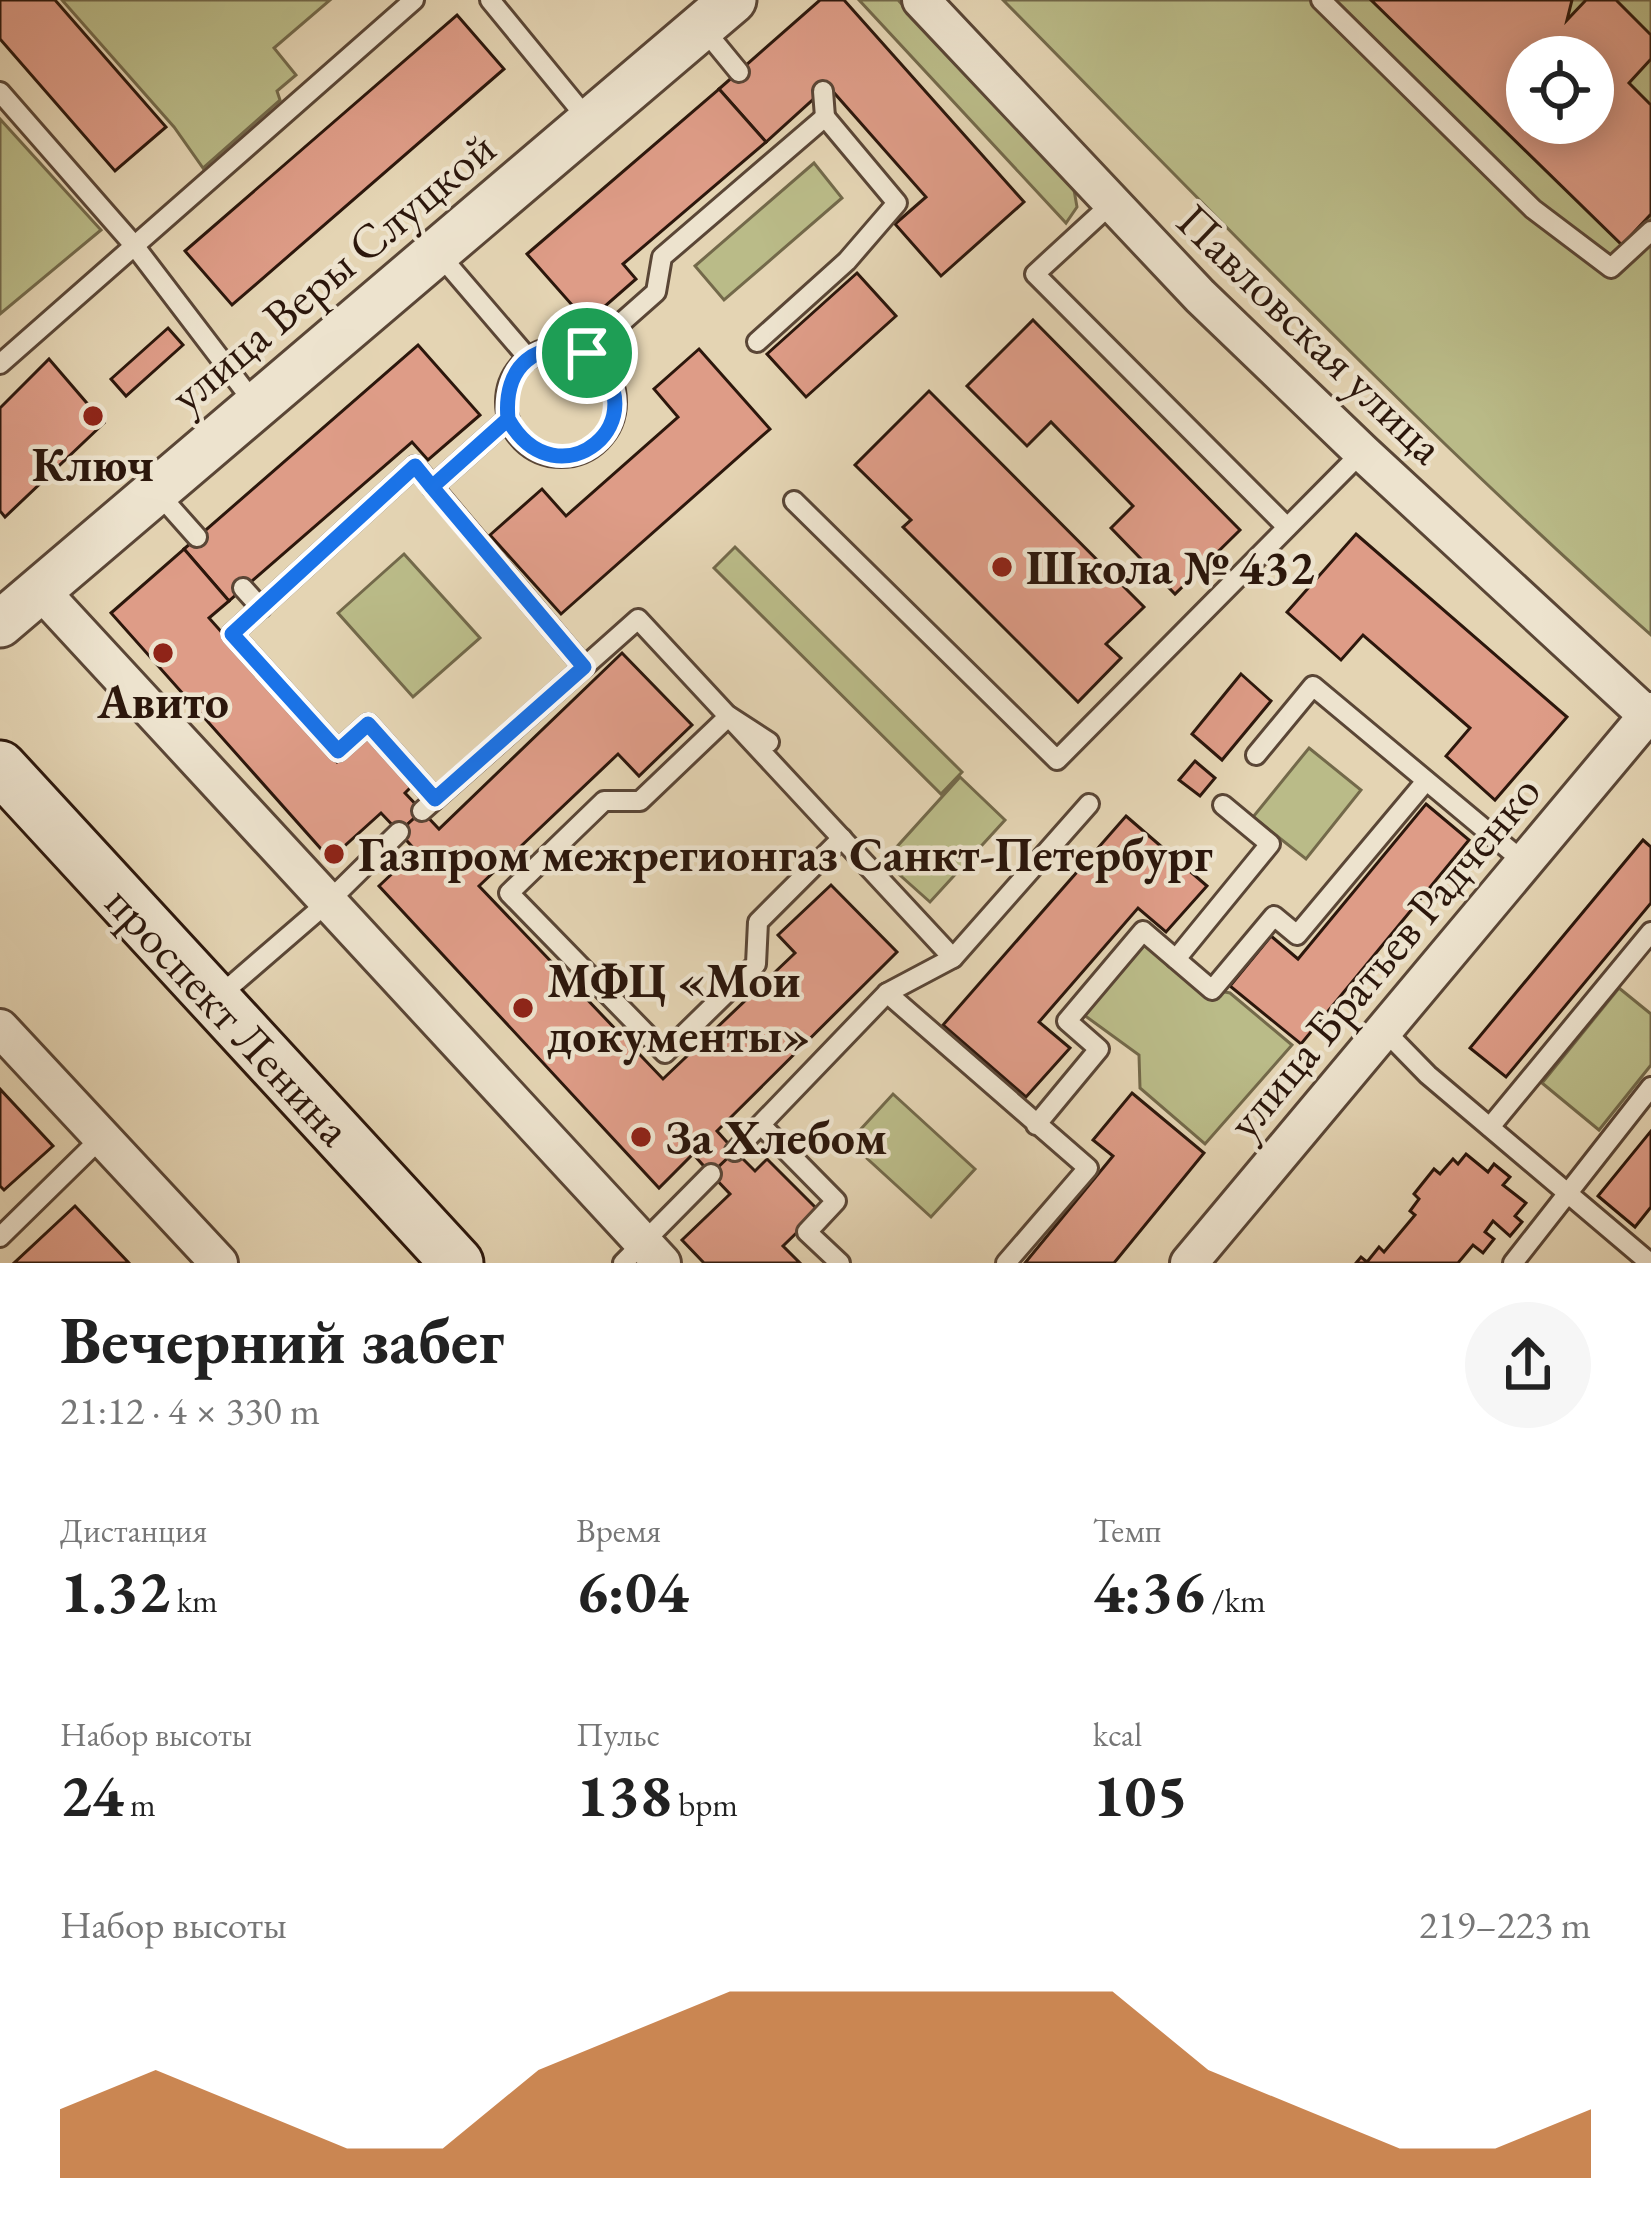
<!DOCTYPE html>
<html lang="ru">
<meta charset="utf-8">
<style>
:root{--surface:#fff;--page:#f6f6f6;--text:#222;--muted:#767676;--accent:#b45309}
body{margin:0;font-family:"EB Garamond",serif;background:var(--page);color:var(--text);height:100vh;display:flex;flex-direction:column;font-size:45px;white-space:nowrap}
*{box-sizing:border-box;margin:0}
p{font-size:39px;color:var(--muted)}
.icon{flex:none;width:66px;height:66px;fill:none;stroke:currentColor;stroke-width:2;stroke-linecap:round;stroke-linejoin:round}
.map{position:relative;height:1263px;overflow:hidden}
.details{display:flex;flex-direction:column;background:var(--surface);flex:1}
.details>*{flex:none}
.controls{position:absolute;left:1506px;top:36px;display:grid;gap:24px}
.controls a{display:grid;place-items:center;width:108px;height:108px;border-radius:50%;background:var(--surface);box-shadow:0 6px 30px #0003;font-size:60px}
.pin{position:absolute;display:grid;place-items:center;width:102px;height:102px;color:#fff;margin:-51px;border:6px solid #fff;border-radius:50%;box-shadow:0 3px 12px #0007}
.round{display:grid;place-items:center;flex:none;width:126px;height:126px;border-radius:63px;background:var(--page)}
.head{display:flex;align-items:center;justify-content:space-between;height:204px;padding:0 60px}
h1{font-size:66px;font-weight:700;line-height:90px}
.figures{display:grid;grid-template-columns:repeat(3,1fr);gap:18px;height:204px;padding:12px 60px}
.figures div{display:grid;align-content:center}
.figures b{font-size:60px;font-weight:700}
.figures small{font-size:33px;font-weight:400}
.figures p{font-size:33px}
.chart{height:336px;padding:24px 60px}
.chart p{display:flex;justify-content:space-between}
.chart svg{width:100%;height:216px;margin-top:12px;fill:var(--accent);opacity:.7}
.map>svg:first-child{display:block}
.green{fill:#babb88;stroke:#73694a;stroke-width:3;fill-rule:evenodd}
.building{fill:#de9c87;stroke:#2c170c;stroke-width:3;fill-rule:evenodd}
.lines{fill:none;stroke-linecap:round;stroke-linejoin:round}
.service-casing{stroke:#5a4636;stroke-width:24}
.minor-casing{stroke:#5a4636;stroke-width:42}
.tertiary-casing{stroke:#5a4636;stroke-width:51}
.secondary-casing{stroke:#2c170c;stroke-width:57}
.service{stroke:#ede3ce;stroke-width:18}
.minor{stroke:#ede3ce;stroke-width:36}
.tertiary{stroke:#ede3ce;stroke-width:45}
.secondary{stroke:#ede3ce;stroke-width:51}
.route-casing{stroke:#fff;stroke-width:24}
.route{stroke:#1a73e8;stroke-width:15}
.poi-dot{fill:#8f2418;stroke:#ede3ce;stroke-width:4.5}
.labels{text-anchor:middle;stroke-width:9;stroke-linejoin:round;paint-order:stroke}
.street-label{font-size:48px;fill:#2c170c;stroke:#ede3ce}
.poi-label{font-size:48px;font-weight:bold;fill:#2c170c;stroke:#ede3ce;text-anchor:start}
</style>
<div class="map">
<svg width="1651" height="1263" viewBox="0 0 1651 1263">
<rect width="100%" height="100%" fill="#e4d4b3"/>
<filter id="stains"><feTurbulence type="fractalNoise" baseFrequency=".00167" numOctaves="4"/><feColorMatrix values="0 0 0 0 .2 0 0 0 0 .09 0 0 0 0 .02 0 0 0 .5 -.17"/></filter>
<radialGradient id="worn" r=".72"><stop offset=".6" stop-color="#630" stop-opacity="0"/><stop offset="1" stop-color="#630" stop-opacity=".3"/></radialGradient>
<g class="green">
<polygon points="62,0 330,0 274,48 296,75 277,91 280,100 203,168 174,127"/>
<polygon points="859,0 898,0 1074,190 1077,207 1066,223"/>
<path d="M 1003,0 L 1651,0 L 1651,635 C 1425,435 1215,215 1003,0 ZM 1527,57 L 1593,57 L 1593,123 L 1527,123 Z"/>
<polygon points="0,119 101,230 0,314"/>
<polygon points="814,163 842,198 724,300 695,266"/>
<polygon points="735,547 962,772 941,794 714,568"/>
<polygon points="404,554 480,638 413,697 338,613"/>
<polygon points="1309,748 1361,790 1306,859 1253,817"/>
<polygon points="960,777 1005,820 930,902 884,861"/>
<polygon points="1147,940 1204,988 1230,993 1292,1045 1205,1144 1140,1088 1139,1055 1084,1015"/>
<polygon points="1619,988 1651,1014 1651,1065 1599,1130 1542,1083"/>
<polygon points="893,1094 975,1169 931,1217 849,1142"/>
</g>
<g class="building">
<polygon points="0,0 55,0 166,127 115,171 0,39"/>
<polygon points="820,0 844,0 1024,202 941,276 895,224 926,197 828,86 766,142 719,89"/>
<path d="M 1371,0 L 1572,0 L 1567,20 L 1586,0 L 1616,0 L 1651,35 L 1651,59 L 1629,83 L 1651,105 L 1651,214 L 1622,245 ZM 1527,57 L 1593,57 L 1593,123 L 1527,123 Z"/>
<polygon points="457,15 504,69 232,305 185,251"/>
<polygon points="719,89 766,142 623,264 636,279 587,322 527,254"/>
<polygon points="857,273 896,316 806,397 767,354"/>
<polygon points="1033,320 1240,530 1175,594 1111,528 1133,506 1051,422 1027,446 967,386"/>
<polygon points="168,328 183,345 126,396 111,379"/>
<polygon points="418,345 480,415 428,460 412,442 229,601 184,549"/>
<polygon points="699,349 770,429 561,614 490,535 542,489 566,516 678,417 654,389"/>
<polygon points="49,359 104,423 5,517 0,511 0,408"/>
<polygon points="929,391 1144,607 1106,644 1121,658 1078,702 903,527 911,520 855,465"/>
<polygon points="1356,534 1567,717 1495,800 1446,756 1470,728 1363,635 1341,660 1287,612"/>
<polygon points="184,549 229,601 209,618 337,762 368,735 412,786 405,793 422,811 399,832 381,813 330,859 111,613"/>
<polygon points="622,653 692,725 639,776 618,754 479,886 663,1079 795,953 778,935 831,885 897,952 717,1131 735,1151 711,1174 693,1154 659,1188 379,886 416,851 399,832 422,811 439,829"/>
<polygon points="1241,674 1271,701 1222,760 1192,734"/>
<polygon points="1195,761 1215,778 1200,796 1179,780"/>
<polygon points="1426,804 1469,840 1301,1044 1230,986 1271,936 1298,959"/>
<polygon points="1126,816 1207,886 1166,932 1138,908 1039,1022 1070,1048 1026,1097 943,1025"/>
<polygon points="1643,840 1651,847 1651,903 1506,1077 1470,1048"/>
<polygon points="0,1089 53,1146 4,1190 0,1186"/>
<polygon points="1132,1093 1204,1153 1114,1263 1025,1263 1113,1156 1093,1140"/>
<polygon points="1651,1131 1651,1207 1635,1227 1598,1196"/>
<polygon points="735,1151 755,1171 767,1159 819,1211 783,1246 800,1263 704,1263 682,1240 730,1194 711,1174"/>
<polygon points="1466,1154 1488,1172 1494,1164 1510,1177 1503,1185 1526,1203 1515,1216 1522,1222 1510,1236 1493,1221 1485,1232 1494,1239 1483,1253 1473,1245 1458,1263 1356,1263 1361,1257 1367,1262 1379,1247 1384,1252 1415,1215 1410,1211 1419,1199 1414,1194 1434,1169 1440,1174 1453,1159 1458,1164"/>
<polygon points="75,1206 129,1263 14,1263"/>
</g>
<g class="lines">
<g class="service-casing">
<g id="service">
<polyline points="490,0 590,122"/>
<polyline points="1321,0 1533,209 1611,268 1651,231"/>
<polyline points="702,27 739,72"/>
<polyline points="823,91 825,117"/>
<polyline points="0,92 133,244 255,404"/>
<polyline points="1111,204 1035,274 1287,527"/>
<polyline points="438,253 529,359"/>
<circle cx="561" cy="402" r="55"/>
<polyline points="587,353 656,292 662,257 825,117 897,203 847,261 757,342"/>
<polyline points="0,364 414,0"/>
<polyline points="432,487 508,419"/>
<polyline points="157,492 197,537"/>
<polyline points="794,501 1057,760 1362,452"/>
<polyline points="243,588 261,608"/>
<polyline points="769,742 729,716 640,801 604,801 509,893 665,1053 756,964 758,922 842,838"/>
<polyline points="1256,755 1313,686 1524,862"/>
<polyline points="435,799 368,724 338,751 232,634 415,466 584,667"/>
<polyline points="422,811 638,619 953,958"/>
<polyline points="1176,959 1270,844 1223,805"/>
<polyline points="887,993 1088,1168 1006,1263"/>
<polyline points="218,997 328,902 399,832"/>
<polyline points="1385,1031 1428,1075 1650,1263"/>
<polyline points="761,1125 836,1201 807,1232 840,1263"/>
<polyline points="1036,1125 1099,1049 1067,1021 1143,931 1212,990 1274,916 1297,935 1426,781"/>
<polyline points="1490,1127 1651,932"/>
<polyline points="735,1151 887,993 953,958 1089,804"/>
<polyline points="0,1237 102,1137"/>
<polyline points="623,1263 711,1174"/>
<polyline points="1513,1263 1651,1087"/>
</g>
</g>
<g class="minor-casing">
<g id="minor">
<polyline points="921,0 1200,296 1362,452 1651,719"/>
<polyline points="40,590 662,1263"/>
<polyline points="0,1028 219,1263"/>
<polyline points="1189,1263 1651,711"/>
</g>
</g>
<g class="tertiary-casing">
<polyline id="tertiary" points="0,624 733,0"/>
</g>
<g class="secondary-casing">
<polyline id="secondary" points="0,767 457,1263"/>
</g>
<use href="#service" class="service"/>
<use href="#minor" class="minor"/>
<use href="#tertiary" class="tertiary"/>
<use href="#secondary" class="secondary"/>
</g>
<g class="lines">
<g class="route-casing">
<path id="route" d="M 587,353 C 536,338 503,366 508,419 L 432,487 L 415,466 L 232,634 L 338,751 L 368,724 L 435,799 L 584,667 L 432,487 L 508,419 C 557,507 666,419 587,353"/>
</g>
<use href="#route" class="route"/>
</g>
<g class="poi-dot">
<circle cx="93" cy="416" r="12"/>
<circle cx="1002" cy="567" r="12"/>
<circle cx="163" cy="653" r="12"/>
<circle cx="334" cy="854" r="12"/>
<circle cx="523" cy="1008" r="12"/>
<circle cx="641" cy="1137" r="12"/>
</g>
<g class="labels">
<g class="street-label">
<text transform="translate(332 271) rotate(-40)" y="17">улица Веры Слуцкой</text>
<text transform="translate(1311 333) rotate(44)" y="17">Павловская улица</text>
<text transform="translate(1383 956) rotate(-50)" y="17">улица Братьев Радченко</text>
<text transform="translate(229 1015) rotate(47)" y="17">проспект Ленина</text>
</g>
<g class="poi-label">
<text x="93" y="481" text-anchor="middle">Ключ</text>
<text x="1026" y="584">Школа № 432</text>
<text x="163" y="718" text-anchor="middle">Авито</text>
<text x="358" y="871">Газпром межрегионгаз Санкт-Петербург</text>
<text x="547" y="997">МФЦ «Мои<tspan x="547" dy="55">документы»</tspan></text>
<text x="665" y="1154">За Хлебом</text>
</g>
</g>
<rect width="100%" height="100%" filter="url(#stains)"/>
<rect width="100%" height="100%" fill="url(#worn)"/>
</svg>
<div class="controls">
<a><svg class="icon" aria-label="locate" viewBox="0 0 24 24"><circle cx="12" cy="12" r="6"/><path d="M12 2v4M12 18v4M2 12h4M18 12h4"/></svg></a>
</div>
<div class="pin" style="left:587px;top:353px;background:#1e9e55"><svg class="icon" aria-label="arrive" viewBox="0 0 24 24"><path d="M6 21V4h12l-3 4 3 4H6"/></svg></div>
</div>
<section class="details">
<div class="head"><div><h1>Вечерний забег</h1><p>21:12 · 4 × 330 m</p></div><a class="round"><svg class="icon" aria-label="share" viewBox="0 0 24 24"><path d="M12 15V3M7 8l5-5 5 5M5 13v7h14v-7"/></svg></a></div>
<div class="figures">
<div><p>Дистанция</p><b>1.32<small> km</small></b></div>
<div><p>Время</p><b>6:04</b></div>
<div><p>Темп</p><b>4:36<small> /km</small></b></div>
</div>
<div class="figures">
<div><p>Набор высоты</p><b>24<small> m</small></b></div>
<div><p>Пульс</p><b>138<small> bpm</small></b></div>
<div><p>kcal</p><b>105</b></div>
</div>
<div class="chart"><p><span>Набор высоты</span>219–223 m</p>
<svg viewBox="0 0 160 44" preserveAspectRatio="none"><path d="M0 44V30L10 22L20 30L30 38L40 38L50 22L60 14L70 6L80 6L90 6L100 6L110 6L120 22L130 30L140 38L150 38L160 30V44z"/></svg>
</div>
</section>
